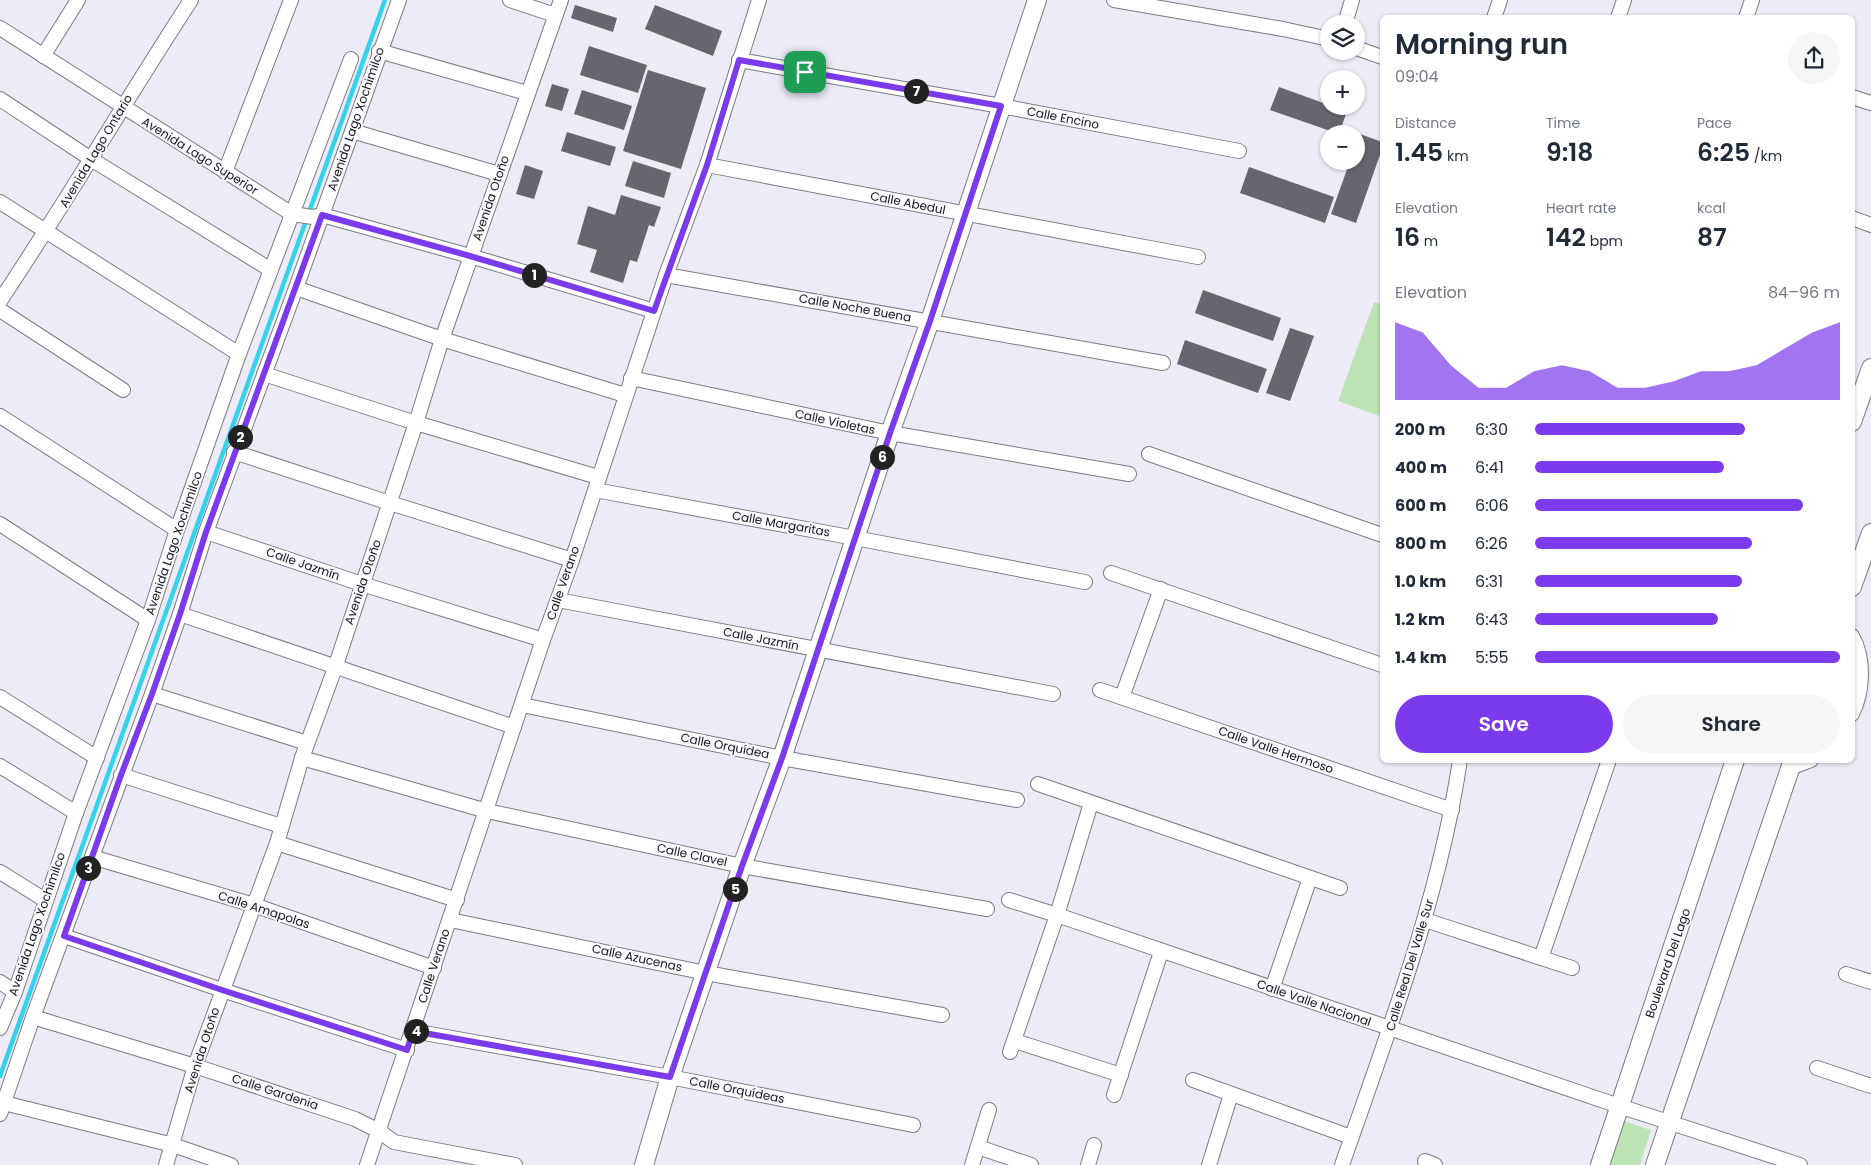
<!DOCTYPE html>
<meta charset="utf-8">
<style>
:root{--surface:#fff;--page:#f6f6f7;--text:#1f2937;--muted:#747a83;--accent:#7c3aed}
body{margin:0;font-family:Poppins,sans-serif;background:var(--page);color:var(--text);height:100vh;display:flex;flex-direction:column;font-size:19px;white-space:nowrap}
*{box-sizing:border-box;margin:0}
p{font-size:16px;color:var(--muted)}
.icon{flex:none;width:28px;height:28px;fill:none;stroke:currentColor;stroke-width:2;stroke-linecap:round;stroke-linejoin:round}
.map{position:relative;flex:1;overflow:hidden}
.details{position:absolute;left:1380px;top:15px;width:475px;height:748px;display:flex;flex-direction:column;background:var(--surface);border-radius:8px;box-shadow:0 1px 4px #0004}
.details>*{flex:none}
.fabs{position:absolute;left:1320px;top:15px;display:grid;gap:10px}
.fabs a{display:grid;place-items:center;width:45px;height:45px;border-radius:50%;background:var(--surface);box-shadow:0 1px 4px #0004;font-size:25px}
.pin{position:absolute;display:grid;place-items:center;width:42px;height:42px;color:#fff;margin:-21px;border-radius:10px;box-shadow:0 2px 8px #0006}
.km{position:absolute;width:25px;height:25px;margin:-12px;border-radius:50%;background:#222;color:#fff;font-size:14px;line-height:25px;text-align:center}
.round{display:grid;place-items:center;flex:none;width:52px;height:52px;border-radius:26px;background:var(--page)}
.headline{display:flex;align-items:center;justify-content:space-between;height:85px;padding:0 15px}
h1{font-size:28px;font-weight:600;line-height:38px}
.figures{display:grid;grid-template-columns:repeat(3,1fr);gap:8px;height:85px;padding:5px 15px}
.figures div{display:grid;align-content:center}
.figures b{font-size:25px;font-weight:600}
.figures small{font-size:14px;font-weight:400}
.figures p{font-size:14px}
.chart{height:140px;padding:10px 15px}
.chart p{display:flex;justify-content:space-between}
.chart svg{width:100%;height:90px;margin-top:5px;fill:var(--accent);opacity:.7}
.button{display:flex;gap:10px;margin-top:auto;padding:10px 15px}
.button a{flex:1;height:58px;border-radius:30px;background:var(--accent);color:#fff;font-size:20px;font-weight:600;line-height:58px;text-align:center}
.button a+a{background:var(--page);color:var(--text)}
ul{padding:0 15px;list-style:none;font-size:16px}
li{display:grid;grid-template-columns:80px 60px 1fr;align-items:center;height:38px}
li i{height:12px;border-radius:6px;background:var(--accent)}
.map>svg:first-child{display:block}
.green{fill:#bde4b4}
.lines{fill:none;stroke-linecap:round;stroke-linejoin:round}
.stream{stroke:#35d2eb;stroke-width:4.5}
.building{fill:#67656f}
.minor-casing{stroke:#7c7a84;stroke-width:16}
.tertiary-casing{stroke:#7c7a84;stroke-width:20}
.minor{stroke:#fff;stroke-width:14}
.tertiary{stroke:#fff;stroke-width:18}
.route-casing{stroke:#fff;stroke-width:10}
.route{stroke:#7c3aed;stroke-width:6}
.labels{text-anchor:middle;stroke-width:4;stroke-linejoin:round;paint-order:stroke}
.street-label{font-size:12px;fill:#151418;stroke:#faf9fe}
</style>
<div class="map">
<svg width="1871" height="1165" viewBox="0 0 1871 1165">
<rect width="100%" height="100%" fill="#edebf7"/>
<g class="green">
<polygon points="1374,302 1382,305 1382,417 1338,401"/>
<polygon points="1620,1120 1651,1130 1640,1165 1605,1165"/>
</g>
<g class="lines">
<polyline class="stream" points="0,1076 385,0"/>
</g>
<g class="building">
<polygon points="575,5 617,18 613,32 571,18"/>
<polygon points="655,5 722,31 713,56 645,29"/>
<polygon points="589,46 647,65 638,93 580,75"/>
<polygon points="648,70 706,88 681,169 623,151"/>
<polygon points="552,84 569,89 562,111 545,106"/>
<polygon points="1279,87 1329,105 1329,106 1347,111 1339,134 1270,110"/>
<polygon points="582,90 632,106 624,130 574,114"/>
<polygon points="567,132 616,147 610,166 561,151"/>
<polygon points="1360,134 1382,142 1382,149 1356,223 1331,214 1350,161 1356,161 1356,144"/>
<polygon points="633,161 671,173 664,198 625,186"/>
<polygon points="525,165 543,171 534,199 516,194"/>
<polygon points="1249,167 1334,197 1325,223 1240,193"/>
<polygon points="621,195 661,207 654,227 649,225 637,262 630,260 623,283 590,272 597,250 577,244 588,206 615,215"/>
<polygon points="1203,290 1281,318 1273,341 1195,313"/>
<polygon points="1290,328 1314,336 1290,401 1266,393"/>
<polygon points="1185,340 1267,369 1258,393 1177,364"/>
</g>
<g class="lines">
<g class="minor-casing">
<g id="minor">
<polyline points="510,0 555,15"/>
<polyline points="1114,0 1283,29 1329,39"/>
<polyline points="1494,18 1500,0"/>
<polyline points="1618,18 1624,0"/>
<polyline points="1746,18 1752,0"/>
<polyline points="1345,24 1352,0"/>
<polyline points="0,28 292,214 313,217 322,215 470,256 654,311"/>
<polyline points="1356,48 1382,57"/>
<polyline points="379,51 527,93"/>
<polyline points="43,56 78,0"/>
<polyline points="739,60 1001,106 1239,151"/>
<polyline points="1852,97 1871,103"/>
<polyline points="0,99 91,159 271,270"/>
<polyline points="352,131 499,174"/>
<polyline points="707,165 1198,257"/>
<polyline points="225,172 291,0"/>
<polyline points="0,202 239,354"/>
<polyline points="1852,218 1871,225"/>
<polyline points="666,275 1163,363"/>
<polyline points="296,288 442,339 625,395"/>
<path d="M 0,301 C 66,202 126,100 191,0"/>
<polyline points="0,310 123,390"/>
<polyline points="264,374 416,423 598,477"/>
<polyline points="631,378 890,433 1129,474"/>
<polyline points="0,416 177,530"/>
<polyline points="234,452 390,503 572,560"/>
<polyline points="1149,454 1382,535"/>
<polyline points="595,490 855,538 1085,582"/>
<polyline points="0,524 148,620"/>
<polyline points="206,532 362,584 543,640"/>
<polyline points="1111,573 1382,665"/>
<polyline points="558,600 1053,694"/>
<polyline points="180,614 514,727"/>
<path d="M 1852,636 C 1865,658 1863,692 1852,714"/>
<polyline points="1100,690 1452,810"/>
<polyline points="152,694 307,743"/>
<polyline points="0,697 97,758"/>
<polyline points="1122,697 1161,589"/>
<polyline points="522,705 782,758 1017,800"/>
<polyline points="302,758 487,811 742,866 987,909"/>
<polyline points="0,766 76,813"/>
<polyline points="1790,768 1811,760"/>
<polyline points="121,775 281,826"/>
<polyline points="1038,784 1340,888"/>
<polyline points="277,843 457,900"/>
<polyline points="92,857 254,905 434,968"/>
<polyline points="0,872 45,900"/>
<polyline points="1009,900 1057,915 1619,1106 1800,1165"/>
<polyline points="450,920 706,973 942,1015"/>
<polyline points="1425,920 1572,968"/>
<polyline points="64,936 222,990 407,1050"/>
<polyline points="1541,958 1609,760"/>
<polyline points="1846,974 1871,982"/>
<polyline points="0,982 15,992"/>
<polyline points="1272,989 1310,878"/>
<polyline points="33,1017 195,1066 355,1119 379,1131 394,1142 515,1165"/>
<polyline points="0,1028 15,992 76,813 148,620 177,530 239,354 351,59"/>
<polyline points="413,1031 670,1077 913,1125"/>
<polyline points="1015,1041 1121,1075"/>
<polyline points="1010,1052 1057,915 1091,803"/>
<polyline points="1817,1068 1871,1086"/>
<polyline points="1193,1080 1351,1137"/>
<polyline points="1114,1095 1161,952"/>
<polyline points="0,1102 173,1145 231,1165"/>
<polyline points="0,1114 33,1017 152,694 180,614 206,532 296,288 399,0"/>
<polyline points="978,1147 1031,1165"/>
<polyline points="1425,1161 1435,1165"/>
<polyline points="166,1165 195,1066 277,843 302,758 335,668 416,423 442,339 561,0"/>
<polyline points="367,1165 543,640 572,560 666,275 707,165 759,0"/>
<polyline points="972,1165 989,1110"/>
<polyline points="1088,1165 1094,1145"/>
<polyline points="1209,1165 1231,1094"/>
<path d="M 1342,1165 C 1388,1032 1439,900 1460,760"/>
</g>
</g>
<g class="tertiary-casing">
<g id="tertiary">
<polyline points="1852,422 1871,368"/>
<polyline points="1852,587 1871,533"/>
<polyline points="644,1165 670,1077 742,866 782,758 890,433 930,321 1037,0"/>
<polyline points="1600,1165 1735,760"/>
<polyline points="1655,1165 1793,760"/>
</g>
</g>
<use href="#minor" class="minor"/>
<use href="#tertiary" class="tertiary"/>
</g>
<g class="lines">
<g class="route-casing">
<polygon id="route" points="739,60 1001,106 930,321 890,433 782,758 742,866 670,1077 413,1031 407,1050 222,990 64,936 121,775 152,694 180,614 206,532 322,215 470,256 654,311 707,165"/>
</g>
<use href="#route" class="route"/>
</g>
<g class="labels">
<g class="street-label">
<text transform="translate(1063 118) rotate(11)" y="4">Calle Encino</text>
<text transform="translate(356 119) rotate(-71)" y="4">Avenida Lago Xochimilco</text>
<text transform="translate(96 151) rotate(-59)" y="4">Avenida Lago Ontario</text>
<text transform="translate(200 156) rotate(32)" y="4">Avenida Lago Superior</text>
<text transform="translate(491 198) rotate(-71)" y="4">Avenida Otoño</text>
<text transform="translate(908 203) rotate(11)" y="4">Calle Abedul</text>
<text transform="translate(855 308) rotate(10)" y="4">Calle Noche Buena</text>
<text transform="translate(835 422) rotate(12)" y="4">Calle Violetas</text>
<text transform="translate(781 524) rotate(10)" y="4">Calle Margaritas</text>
<text transform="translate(174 543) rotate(-71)" y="4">Avenida Lago Xochimilco</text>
<text transform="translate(303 564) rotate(19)" y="4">Calle Jazmín</text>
<text transform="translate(363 582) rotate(-71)" y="4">Avenida Otoño</text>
<text transform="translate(563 583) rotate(-71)" y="4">Calle Verano</text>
<text transform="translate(761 639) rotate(11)" y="4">Calle Jazmín</text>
<text transform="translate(725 746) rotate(11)" y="4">Calle Orquídea</text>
<text transform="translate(1276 750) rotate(19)" y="4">Calle Valle Hermoso</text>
<text transform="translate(692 855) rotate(12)" y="4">Calle Clavel</text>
<text transform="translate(264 910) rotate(18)" y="4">Calle Amapolas</text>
<text transform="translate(37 924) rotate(-71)" y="4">Avenida Lago Xochimilco</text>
<text transform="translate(637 958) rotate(12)" y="4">Calle Azucenas</text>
<text transform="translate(1668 963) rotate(-71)" y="4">Boulevard Del Lago</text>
<text transform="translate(1410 965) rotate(-73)" y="4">Calle Real Del Valle Sur</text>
<text transform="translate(434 966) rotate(-72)" y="4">Calle Verano</text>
<text transform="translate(1314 1003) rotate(19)" y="4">Calle Valle Nacional</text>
<text transform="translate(202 1050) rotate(-72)" y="4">Avenida Otoño</text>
<text transform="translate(737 1090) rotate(11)" y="4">Calle Orquídeas</text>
<text transform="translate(275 1092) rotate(18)" y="4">Calle Gardenia</text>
</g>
</g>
</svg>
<div class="fabs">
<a><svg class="icon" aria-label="layers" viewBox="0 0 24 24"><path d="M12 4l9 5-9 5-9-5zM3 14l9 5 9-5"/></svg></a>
<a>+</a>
<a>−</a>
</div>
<div class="pin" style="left:805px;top:72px;background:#1e9e55"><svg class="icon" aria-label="arrive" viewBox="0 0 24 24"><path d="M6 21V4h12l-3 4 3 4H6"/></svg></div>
<b class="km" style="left:534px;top:275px">1</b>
<b class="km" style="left:240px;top:437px">2</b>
<b class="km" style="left:88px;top:868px">3</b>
<b class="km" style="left:416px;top:1031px">4</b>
<b class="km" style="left:735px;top:889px">5</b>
<b class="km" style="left:882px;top:457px">6</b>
<b class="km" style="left:916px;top:91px">7</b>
<section class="details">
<div class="headline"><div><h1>Morning run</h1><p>09:04</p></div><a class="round"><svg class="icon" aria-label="share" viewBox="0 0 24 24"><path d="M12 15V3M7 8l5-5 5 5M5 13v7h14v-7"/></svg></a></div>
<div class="figures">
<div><p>Distance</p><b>1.45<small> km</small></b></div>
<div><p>Time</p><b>9:18</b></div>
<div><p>Pace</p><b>6:25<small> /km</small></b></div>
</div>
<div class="figures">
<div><p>Elevation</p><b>16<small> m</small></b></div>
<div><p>Heart rate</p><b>142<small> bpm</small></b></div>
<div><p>kcal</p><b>87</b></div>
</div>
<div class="chart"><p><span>Elevation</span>84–96 m</p>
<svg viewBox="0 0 160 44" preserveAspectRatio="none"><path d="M0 44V6L10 11L20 27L30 38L40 38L50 30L60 27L70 30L80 38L90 38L100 35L110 30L120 30L130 27L140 19L150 11L160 6V44z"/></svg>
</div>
<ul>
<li><b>200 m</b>6:30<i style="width:69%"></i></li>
<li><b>400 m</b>6:41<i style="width:62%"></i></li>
<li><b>600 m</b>6:06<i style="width:88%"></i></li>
<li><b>800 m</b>6:26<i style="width:71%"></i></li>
<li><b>1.0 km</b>6:31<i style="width:68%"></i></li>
<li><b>1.2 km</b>6:43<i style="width:60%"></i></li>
<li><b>1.4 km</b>5:55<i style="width:100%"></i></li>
</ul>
<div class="button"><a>Save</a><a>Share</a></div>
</section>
</div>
